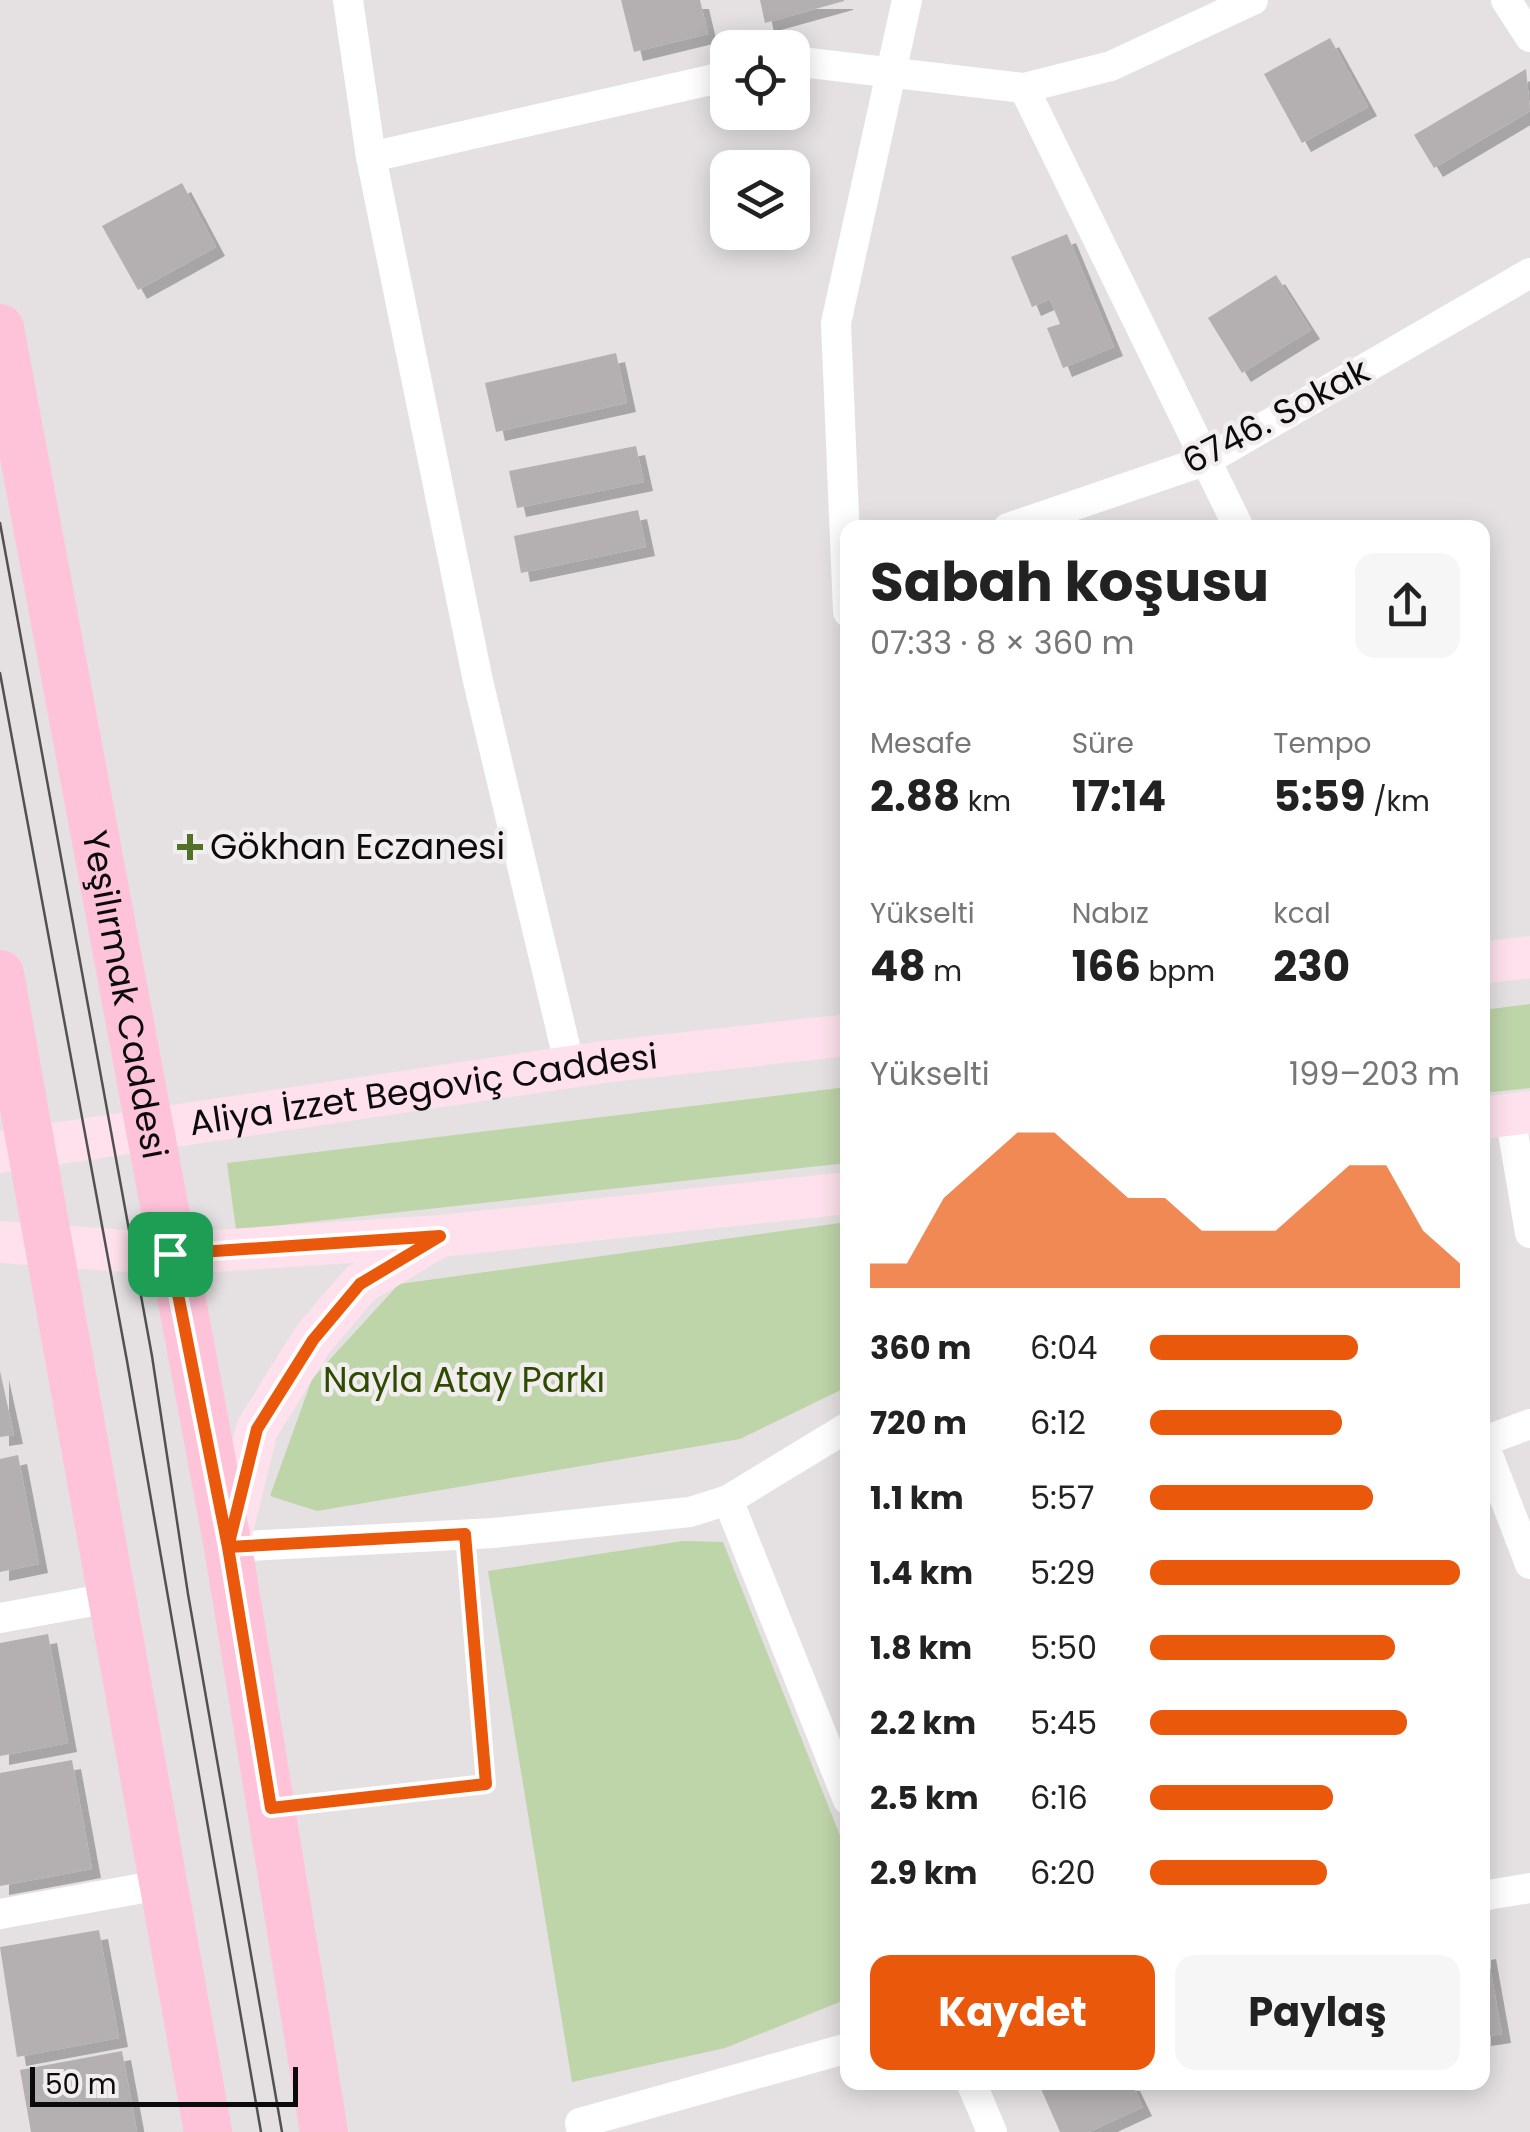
<!DOCTYPE html>
<html lang="tr">
<meta charset="utf-8">
<style>
:root{--surface:#fff;--page:#f6f6f6;--text:#222;--muted:#767676;--accent:#ea580c}
body{margin:0;font-family:Poppins,sans-serif;background:var(--page);color:var(--text);height:100vh;display:flex;flex-direction:column;font-size:38px;white-space:nowrap}
*{box-sizing:border-box;margin:0}
p{font-size:32px;color:var(--muted)}
.icon{flex:none;width:55px;height:55px;fill:none;stroke:currentColor;stroke-width:2;stroke-linecap:round;stroke-linejoin:round}
.map{position:relative;flex:1;overflow:hidden}
.sheet{position:absolute;left:840px;top:520px;width:650px;height:1570px;display:flex;flex-direction:column;background:var(--surface);border-radius:20px;box-shadow:0 5px 25px #0003}
.sheet>*{flex:none}
.controls{position:absolute;left:710px;top:30px;display:grid;gap:20px}
.controls a{display:grid;place-items:center;width:100px;height:100px;border-radius:20px;background:var(--surface);box-shadow:0 5px 25px #0003;font-size:50px}
.scale{position:absolute;left:30px;bottom:25px;width:268px;box-sizing:border-box;padding-left:10px;border:5px solid #0c0b0c;border-top:0;font-size:28px;line-height:35px;white-space:nowrap;color:#0c0b0c;-webkit-text-stroke:8px #f2eeef;paint-order:stroke}
.pin{position:absolute;display:grid;place-items:center;width:85px;height:85px;color:#fff;margin:-42px;border-radius:20px;box-shadow:0 5px 15px #0006}
.round{display:grid;place-items:center;flex:none;width:105px;height:105px;border-radius:20px;background:var(--page)}
.overview{display:flex;align-items:center;justify-content:space-between;height:170px;padding:0 30px}
h1{font-size:55px;font-weight:700;line-height:75px}
.stats{display:grid;grid-template-columns:repeat(3,1fr);gap:15px;height:170px;padding:10px 30px}
.stats div{display:grid;align-content:center}
.stats b{font-size:42px;font-weight:700}
.stats small{font-size:28px;font-weight:400}
.stats p{font-size:28px}
.chart{height:280px;padding:20px 30px}
.chart p{display:flex;justify-content:space-between}
.chart svg{width:100%;height:180px;margin-top:10px;fill:var(--accent);opacity:.7}
.cta{display:flex;gap:20px;margin-top:auto;padding:20px 30px}
.cta a{flex:1;height:115px;border-radius:20px;background:var(--accent);color:#fff;font-size:40px;font-weight:700;line-height:115px;text-align:center}
.cta a+a{background:var(--page);color:var(--text)}
ul{padding:0 30px;list-style:none;font-size:32px}
li{display:grid;grid-template-columns:160px 120px 1fr;align-items:center;height:75px}
li i{height:25px;border-radius:12px;background:var(--accent)}
.map>svg:first-child{display:block}
.green{fill:#bed4a9}
.building{fill:#b4b0b1;filter:url(#shadow)}
.lines{fill:none;stroke-linecap:round;stroke-linejoin:round}
.lane{stroke:#fff;stroke-width:15}
.street{stroke:#fff;stroke-width:30}
.secondary{stroke:#fee1ec;stroke-width:42}
.primary{stroke:#fec3d9;stroke-width:48}
.tram{stroke:#525051;stroke-width:2.5}
.route-casing{stroke:#fff;stroke-width:20}
.route{stroke:#ea580c;stroke-width:12}
.poi-dot{fill:#517128;stroke:#f2eeef;stroke-width:4}
.labels{text-anchor:middle;stroke-width:9;stroke-linejoin:round;paint-order:stroke}
.street-label{font-size:35px;fill:#0c0b0c;stroke:#f2eeef}
.poi-label{font-size:35px;fill:#0c0b0c;stroke:#f2eeef;text-anchor:start}
.park-label{font-size:35px;fill:#2f4b00;stroke:#f2eeef}
</style>
<div class="map">
<svg width="1530" height="2132" viewBox="0 0 1530 2132">
<defs>
<filter id="shadow"><feDropShadow dx="9" dy="9" stdDeviation="0" flood-color="#0004"/></filter>
</defs>
<rect width="100%" height="100%" fill="#e5e1e2"/>
<g class="green">
<polygon points="1530,1004 1530,1088 1483,1093 1483,1010"/>
<polygon points="847,1087 847,1163 236,1230 227,1163"/>
<polygon points="847,1222 847,1387 740,1439 317,1511 270,1496 312,1379 399,1284"/>
<polygon points="683,1541 723,1542 847,1853 847,1999 725,2048 572,2082 488,1571"/>
</g>
<g class="building">
<polygon points="621,0 700,0 708,34 634,52"/>
<polygon points="760,0 844,0 844,1 765,23"/>
<polygon points="1330,38 1368,107 1302,143 1264,74"/>
<polygon points="1526,69 1530,111 1434,168 1414,135"/>
<polygon points="182,183 216,247 138,290 102,226"/>
<polygon points="1067,234 1114,347 1063,368 1047,328 1060,324 1050,299 1032,307 1011,257"/>
<polygon points="1276,275 1311,330 1242,373 1208,318"/>
<polygon points="616,353 627,403 496,432 485,383"/>
<polygon points="636,446 644,482 517,508 509,471"/>
<polygon points="638,510 646,547 521,573 514,536"/>
<polygon points="0,1371 14,1435 0,1437"/>
<polygon points="18,1455 39,1564 0,1572 0,1459"/>
<polygon points="48,1634 68,1743 0,1756 0,1643"/>
<polygon points="72,1760 92,1869 0,1886 0,1773"/>
<polygon points="99,1930 119,2038 17,2057 0,1947"/>
<polygon points="1487,1950 1502,2034 1482,2037 1482,1951"/>
<polygon points="122,2051 137,2132 31,2132 20,2070"/>
<polygon points="1038,2082 1131,2082 1143,2107 1089,2132 1060,2132"/>
</g>
<g class="lines">
<polyline class="lane" points="275,1808 486,1784 465,1534"/>
<g class="street">
<polyline points="348,0 371,157 478,681 570,1067"/>
<polyline points="1506,0 1530,37"/>
<polyline points="792,61 1024,88 1111,66 1253,0"/>
<polyline points="1024,88 1239,528"/>
<polyline points="371,157 728,76"/>
<polyline points="1008,528 1207,460 1530,273"/>
<polyline points="848,612 836,323 907,0"/>
<polyline points="1510,1115 1530,1233"/>
<polyline points="1482,1442 1530,1424"/>
<polyline points="1483,1442 1530,1564"/>
<polyline points="728,1500 848,1800"/>
<polyline points="228,1547 494,1533 690,1512 728,1500 848,1427"/>
<polyline points="0,1618 115,1597"/>
<polyline points="1482,1896 1530,1888"/>
<polyline points="0,1914 165,1884"/>
<polyline points="971,2082 992,2132"/>
<polyline points="582,2132 580,2123 848,2048"/>
</g>
<g class="secondary">
<polyline points="1482,963 1530,957"/>
<polyline points="1482,1118 1530,1112"/>
<path id="s1" d="M 0,1152 L 603,1062 L 848,1035"/>
<polyline points="0,1242 170,1254 440,1236 848,1193"/>
<polyline points="228,1546 257,1429 313,1339 360,1284 433,1240"/>
</g>
<g class="primary">
<path id="s2" d="M 0,328 L 228,1547 L 324,2132"/>
<polyline points="0,974 208,2132"/>
</g>
<g class="tram">
<polyline points="0,523 152,1356 188,1594 282,2132"/>
<polyline points="0,673 127,1361 261,2132"/>
</g>
</g>
<g class="lines">
<g class="route-casing">
<polyline id="route" points="170,1254 228,1547 465,1534 486,1784 271,1808 228,1547 257,1429 313,1340 360,1284 440,1236 170,1254"/>
</g>
<use href="#route" class="route"/>
</g>
<path class="poi-dot" d="M185 832h10v10h10v10h-10v10h-10v-10h-10v-10h10z"/>
<g class="labels">
<g class="street-label">
<text transform="translate(1276 416) rotate(-28)" y="12">6746. Sokak</text>
<text dy="12" stroke="none"><textPath href="#s2" startOffset="678">Yeşilırmak Caddesi</textPath></text>
<text dy="12" stroke="none"><textPath href="#s1" startOffset="428">Aliya İzzet Begoviç Caddesi</textPath></text>
</g>
<g class="poi-label">
<text x="210" y="859">Gökhan Eczanesi</text>
</g>
<g class="park-label">
<text x="464" y="1392">Nayla Atay Parkı</text>
</g>
</g>
</svg>
<div class="controls">
<a><svg class="icon" aria-label="locate" viewBox="0 0 24 24"><circle cx="12" cy="12" r="6"/><path d="M12 2v4M12 18v4M2 12h4M18 12h4"/></svg></a>
<a><svg class="icon" aria-label="layers" viewBox="0 0 24 24"><path d="M12 4l9 5-9 5-9-5zM3 14l9 5 9-5"/></svg></a>
</div>
<div class="scale">50 m</div>
<div class="pin" style="left:170px;top:1254px;background:#1e9e55"><svg class="icon" aria-label="arrive" viewBox="0 0 24 24"><path d="M6 21V4h12l-3 4 3 4H6"/></svg></div>
<section class="sheet">
<div class="overview"><div><h1>Sabah koşusu</h1><p>07:33 · 8 × 360 m</p></div><a class="round"><svg class="icon" aria-label="share" viewBox="0 0 24 24"><path d="M12 15V3M7 8l5-5 5 5M5 13v7h14v-7"/></svg></a></div>
<div class="stats">
<div><p>Mesafe</p><b>2.88<small> km</small></b></div>
<div><p>Süre</p><b>17:14</b></div>
<div><p>Tempo</p><b>5:59<small> /km</small></b></div>
</div>
<div class="stats">
<div><p>Yükselti</p><b>48<small> m</small></b></div>
<div><p>Nabız</p><b>166<small> bpm</small></b></div>
<div><p>kcal</p><b>230</b></div>
</div>
<div class="chart"><p><span>Yükselti</span>199–203 m</p>
<svg viewBox="0 0 160 44" preserveAspectRatio="none"><path d="M0 44V38L10 38L20 22L30 14L40 6L50 6L60 14L70 22L80 22L90 30L100 30L110 30L120 22L130 14L140 14L150 30L160 38V44z"/></svg>
</div>
<ul>
<li><b>360 m</b>6:04<i style="width:67%"></i></li>
<li><b>720 m</b>6:12<i style="width:62%"></i></li>
<li><b>1.1 km</b>5:57<i style="width:72%"></i></li>
<li><b>1.4 km</b>5:29<i style="width:100%"></i></li>
<li><b>1.8 km</b>5:50<i style="width:79%"></i></li>
<li><b>2.2 km</b>5:45<i style="width:83%"></i></li>
<li><b>2.5 km</b>6:16<i style="width:59%"></i></li>
<li><b>2.9 km</b>6:20<i style="width:57%"></i></li>
</ul>
<div class="cta"><a>Kaydet</a><a>Paylaş</a></div>
</section>
</div>
